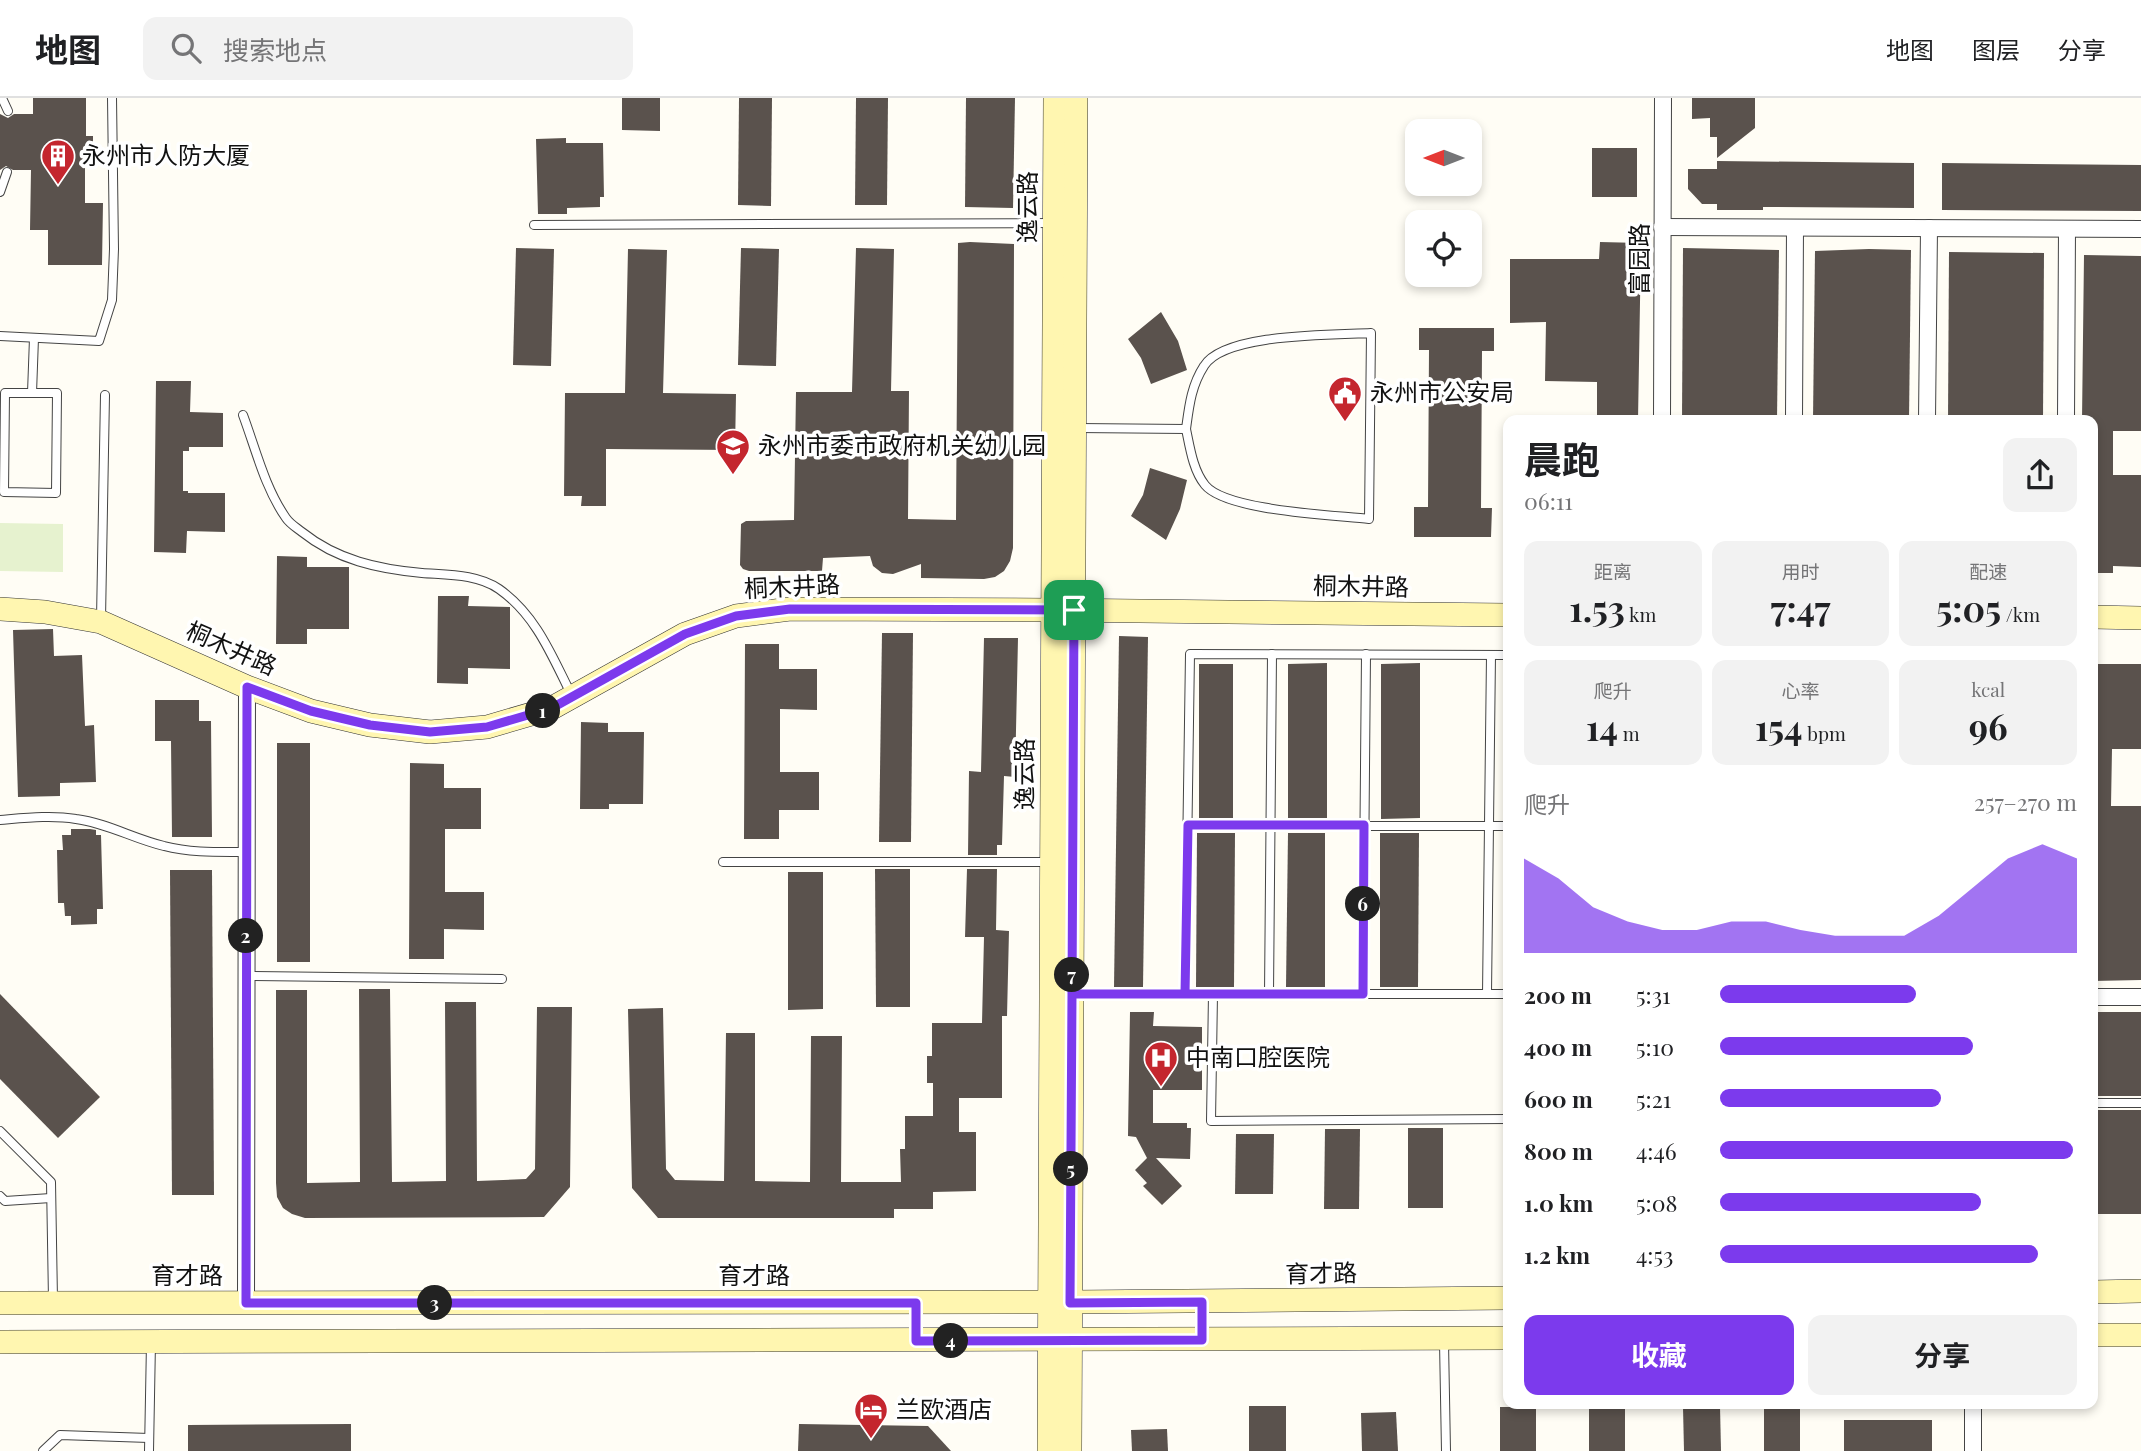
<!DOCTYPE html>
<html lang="zh">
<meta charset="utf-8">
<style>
:root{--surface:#fff;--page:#f2f2f2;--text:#202124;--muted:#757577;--line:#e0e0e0;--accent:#7c3aed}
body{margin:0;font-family:"Playfair Display","Noto Sans SC",serif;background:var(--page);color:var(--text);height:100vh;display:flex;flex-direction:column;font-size:26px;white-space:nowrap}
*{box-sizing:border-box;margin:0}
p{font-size:23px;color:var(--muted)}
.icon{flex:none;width:38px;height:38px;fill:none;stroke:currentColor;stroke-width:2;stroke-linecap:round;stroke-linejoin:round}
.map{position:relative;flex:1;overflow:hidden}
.panel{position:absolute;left:1503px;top:317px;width:595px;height:994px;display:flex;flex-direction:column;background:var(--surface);border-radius:14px;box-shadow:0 4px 10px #0003}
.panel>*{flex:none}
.needle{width:46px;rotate:270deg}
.fabs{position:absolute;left:1405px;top:21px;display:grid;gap:14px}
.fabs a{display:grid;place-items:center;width:77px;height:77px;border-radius:14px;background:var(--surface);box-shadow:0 4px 10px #0003;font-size:35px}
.pin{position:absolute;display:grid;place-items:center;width:60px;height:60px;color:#fff;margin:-30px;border-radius:14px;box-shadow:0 4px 10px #0006}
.km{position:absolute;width:35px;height:35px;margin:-18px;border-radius:50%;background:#222;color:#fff;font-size:19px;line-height:35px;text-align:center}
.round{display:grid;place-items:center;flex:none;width:74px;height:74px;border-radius:14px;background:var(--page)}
.summary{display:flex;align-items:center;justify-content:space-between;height:119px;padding:0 21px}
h1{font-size:38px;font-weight:700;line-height:52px}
.figures{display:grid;grid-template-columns:repeat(3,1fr);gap:10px;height:119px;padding:7px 21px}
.figures div{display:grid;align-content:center;border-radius:14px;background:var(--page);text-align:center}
.figures b{font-size:35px;font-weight:700}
.figures small{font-size:19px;font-weight:400}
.figures p{font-size:19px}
.chart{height:196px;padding:14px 21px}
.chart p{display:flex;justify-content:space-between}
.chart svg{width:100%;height:126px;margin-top:7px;fill:var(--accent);opacity:.7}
.cta{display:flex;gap:14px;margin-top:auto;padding:14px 21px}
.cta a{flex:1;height:80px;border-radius:14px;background:var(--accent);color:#fff;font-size:28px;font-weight:700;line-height:80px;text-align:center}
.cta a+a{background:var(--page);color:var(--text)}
ul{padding:0 21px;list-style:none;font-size:23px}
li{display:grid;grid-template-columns:112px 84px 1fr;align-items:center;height:52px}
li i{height:18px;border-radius:9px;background:var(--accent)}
header{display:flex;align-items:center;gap:42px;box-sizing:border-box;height:98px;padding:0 35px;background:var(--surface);border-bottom:2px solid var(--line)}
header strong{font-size:33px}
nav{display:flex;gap:38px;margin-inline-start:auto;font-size:24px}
.search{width:490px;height:63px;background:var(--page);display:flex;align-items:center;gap:18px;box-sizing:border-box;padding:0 24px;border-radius:14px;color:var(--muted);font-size:26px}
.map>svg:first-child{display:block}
.pitch{fill:#e6f2cf}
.building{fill:#5a524d}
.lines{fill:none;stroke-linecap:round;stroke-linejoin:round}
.lane-casing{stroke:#444;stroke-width:10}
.street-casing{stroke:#444;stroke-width:18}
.secondary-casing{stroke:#333;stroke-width:24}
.lane{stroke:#fff;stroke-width:8}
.street{stroke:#fff;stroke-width:16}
.secondary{stroke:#fff6b0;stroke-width:23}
.route-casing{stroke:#fff;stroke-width:14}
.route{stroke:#7c3aed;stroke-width:9}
.labels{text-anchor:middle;stroke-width:7;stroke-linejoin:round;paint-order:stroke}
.poi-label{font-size:24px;fill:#111;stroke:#fff;text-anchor:start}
.street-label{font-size:24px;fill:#111;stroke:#fff}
</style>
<header>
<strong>地图</strong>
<div class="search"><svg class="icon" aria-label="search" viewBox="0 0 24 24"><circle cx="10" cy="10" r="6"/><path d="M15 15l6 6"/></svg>搜索地点</div>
<nav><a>地图</a><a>图层</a><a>分享</a></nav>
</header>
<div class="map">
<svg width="2141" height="1353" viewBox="0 0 2141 1353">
<rect width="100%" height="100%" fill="#fffdf5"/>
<polygon class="pitch" points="0,425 63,426 63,474 0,473"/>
<g class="building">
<polygon points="33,0 86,0 86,38 93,38 93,55 85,55 85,105 103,105 102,167 48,167 48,132 30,132 31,72 13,72 6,68 0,72 0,16 8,20 14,16 33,16"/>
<polygon points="622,0 660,0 660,33 622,32"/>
<polygon points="739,0 772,0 771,108 738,107"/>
<polygon points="856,0 888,0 887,107 855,107"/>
<polygon points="966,0 1015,0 1013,110 965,109"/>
<polygon points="1692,0 1755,0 1755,30 1717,60 1717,39 1710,39 1710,20 1692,21"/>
<polygon points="566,40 566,45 603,45 604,99 600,99 600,109 567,110 567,116 538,116 536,41"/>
<rect x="1592" y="50" width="45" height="49"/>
<polygon points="1717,63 1914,65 1914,110 1763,109 1763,112 1717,112 1717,106 1702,106 1688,91 1688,71 1717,71"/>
<polygon points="1942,65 2141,67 2141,113 1942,112"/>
<polygon points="970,144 1014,146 1013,450 1010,463 1004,473 995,479 984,481 921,480 921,466 893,476 882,475 873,468 870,458 823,460 822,473 749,473 743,471 740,467 741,426 746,423 794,422 796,294 852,294 856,150 894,151 891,293 909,293 908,421 956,422 958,145"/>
<polygon points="1600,144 1641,145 1638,322 1597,322 1597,284 1545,283 1546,224 1510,225 1510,161 1599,161"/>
<polygon points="516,150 554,151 551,268 513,267"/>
<polygon points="741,150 779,151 776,268 738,267"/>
<polygon points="1683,150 1779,152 1777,322 1682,322"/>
<polygon points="628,151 667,152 663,295 736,296 735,352 606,351 606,408 581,408 582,398 564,398 565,295 625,295"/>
<polygon points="1869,151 1911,152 1909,322 1813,322 1815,153"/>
<polygon points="1949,154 2044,155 2043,322 1948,322"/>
<polygon points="2084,157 2141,158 2141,333 2113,333 2113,377 2141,377 2141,469 2113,468 2113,475 2093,475 2093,322 2082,322"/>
<polygon points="1161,214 1178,243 1187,272 1151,286 1141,260 1128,241"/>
<polygon points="1419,230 1494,230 1494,253 1482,253 1481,410 1492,410 1491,439 1414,439 1414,409 1428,409 1429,252 1419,252"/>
<polygon points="156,283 191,283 190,314 223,315 223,349 189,349 189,353 183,353 183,393 188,393 188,395 225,395 225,434 187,433 186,455 154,454"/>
<polygon points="1150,370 1187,382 1180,411 1166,442 1131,418 1143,397"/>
<polygon points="277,458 307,459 307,469 349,469 349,531 307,531 307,546 276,546"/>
<polygon points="438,498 469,498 468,508 510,509 510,571 468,570 468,586 437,585"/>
<polygon points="53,531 54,558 82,557 85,628 94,627 96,684 60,685 60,698 18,699 13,532"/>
<polygon points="882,535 913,535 911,744 879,744"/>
<polygon points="1119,538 1148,539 1143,889 1114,889"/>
<polygon points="984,540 1018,540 1015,679 1004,678 1002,747 997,747 997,757 968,757 969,673 981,674"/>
<polygon points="745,546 779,546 779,571 817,571 817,612 780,611 780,674 819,674 819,712 779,712 779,741 744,741"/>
<polygon points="1327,565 1327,720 1288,721 1288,566"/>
<polygon points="1420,565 1420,720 1381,721 1381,566"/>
<rect x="1199" y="566" width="34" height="155"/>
<polygon points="2093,566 2141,566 2141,651 2112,651 2111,708 2141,708 2141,882 2093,883"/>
<polygon points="155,602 199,602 199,623 211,623 212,739 172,739 171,643 155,643"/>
<polygon points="581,624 608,625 608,634 644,634 643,706 609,706 609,711 580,711"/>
<rect x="277" y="645" width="33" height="219"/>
<polygon points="410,665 444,666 444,690 481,690 481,731 445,731 445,794 484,794 484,832 444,831 444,861 409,861"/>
<polygon points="71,731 90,731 96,732 96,737 101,737 103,811 97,811 97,826 71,827 71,818 65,818 64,805 58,805 57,752 63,752 62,737 71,737"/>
<polygon points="1197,735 1235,735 1234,889 1196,889"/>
<polygon points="1288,735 1325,735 1325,889 1286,889"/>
<polygon points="1380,735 1419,735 1418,889 1380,889"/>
<polygon points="875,771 910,771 910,909 876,909"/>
<polygon points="967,771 997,771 996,832 1009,833 1007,918 1002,918 1002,1000 959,1000 959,1034 976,1034 976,1093 933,1094 933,1111 894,1111 894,1120 658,1120 632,1090 628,911 663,910 666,1071 675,1082 724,1083 726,935 755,935 755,1083 810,1084 811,938 842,938 841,1084 901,1084 900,1051 905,1051 905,1018 933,1018 933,985 927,985 927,958 932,958 932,925 982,925 984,839 965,839"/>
<polygon points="170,772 212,772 214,1097 172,1097"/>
<polygon points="788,774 823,774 823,911 788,912"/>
<polygon points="359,891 390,891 392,1084 446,1083 445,904 476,904 477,1083 526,1081 535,1071 537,909 572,909 570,1089 544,1119 305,1120 292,1116 283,1110 277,1099 276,1085 276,892 307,892 307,1085 360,1084"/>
<polygon points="0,896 100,999 58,1040 0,981"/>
<polygon points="1130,914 1154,914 1153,928 1202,929 1202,992 1153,992 1153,1025 1187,1025 1187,1030 1191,1030 1190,1061 1156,1060 1182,1088 1162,1107 1143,1088 1147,1085 1135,1072 1147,1060 1136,1039 1128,1038"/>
<rect x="2093" y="914" width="48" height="84"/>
<rect x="2093" y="1012" width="48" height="104"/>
<rect x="1408" y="1030" width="35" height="80"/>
<polygon points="1325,1031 1360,1031 1359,1111 1324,1111"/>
<polygon points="1236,1036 1274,1036 1273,1096 1235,1096"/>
<rect x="1249" y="1308" width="37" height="45"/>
<polygon points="1720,1308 1721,1353 1684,1353 1683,1309"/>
<rect x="1500" y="1309" width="36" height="44"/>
<rect x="1589" y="1309" width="36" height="44"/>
<rect x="1764" y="1309" width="36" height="44"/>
<polygon points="1396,1314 1398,1353 1362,1353 1361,1315"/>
<rect x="1844" y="1322" width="88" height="31"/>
<polygon points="351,1326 351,1353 188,1353 188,1327"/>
<polygon points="799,1326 928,1328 951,1353 798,1353"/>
<polygon points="1167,1331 1168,1353 1132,1353 1131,1332"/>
</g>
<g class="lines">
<g class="lane-casing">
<g id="lane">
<polyline points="2,0 8,13"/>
<polyline points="0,94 7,74"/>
<polyline points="534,127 1051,125"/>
<polyline points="0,238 99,243 112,202 114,151 112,0"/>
<polyline points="32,295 57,295 56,395 4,394 5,295 32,295 34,240"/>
<path d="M 243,317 C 256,352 265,390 286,420 C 290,426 297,430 302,434 C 337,462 378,471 422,475 C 448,477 477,476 499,491 C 536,517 552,558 571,596"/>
<path d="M 1078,330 L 1186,331 C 1190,350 1193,372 1205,387 C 1226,413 1334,417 1369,421 L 1371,235 C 1333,237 1224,235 1204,268 C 1191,288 1189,309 1186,331"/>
<polyline points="101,521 105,297"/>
<path d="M 0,722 C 25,720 51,717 76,721 C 107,725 134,741 164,748 C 191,755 218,754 246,754"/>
<polyline points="1188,728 1508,728"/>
<polyline points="723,764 1048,764"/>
<polyline points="246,878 502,881"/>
<polyline points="1075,896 1508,896"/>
<polyline points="1185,896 1190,556 1508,557"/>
<polyline points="1213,896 1211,1023 1508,1021"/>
<polyline points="1269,896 1272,556"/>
<polyline points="1363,896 1366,556"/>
<polyline points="1487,896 1491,557"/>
<polyline points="2093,1005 2141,1005"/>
<polyline points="0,1033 51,1084 53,1202"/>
<polyline points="0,1098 5,1103 51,1100"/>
<polyline points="1444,1244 1446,1353"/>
<polyline points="43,1353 60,1337 149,1340"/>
<polyline points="149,1353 151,1244"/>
</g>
</g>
<g class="street-casing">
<g id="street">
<polyline points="1662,129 2141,131"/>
<polyline points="1662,322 1663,0"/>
<polyline points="1794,322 1795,130"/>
<polyline points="1927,322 1929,130"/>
<polyline points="2066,322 2067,131"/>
<polyline points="2093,899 2141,899"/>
<polyline points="246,1204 247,589"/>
<polyline points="1973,1353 1973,1306"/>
</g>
</g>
<g class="secondary-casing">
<g id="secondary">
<polyline points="0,511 45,514 101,524 247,589 311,613 370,627 430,634 487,629 552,610 685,536 736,518 790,511 1052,512 1508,517"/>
<polyline points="2093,519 2141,520"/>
<polyline points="2093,1194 2141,1193"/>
<polyline points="0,1205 1071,1204 1508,1200"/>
<polyline points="2093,1237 2141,1237"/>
<polyline points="0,1244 1508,1240"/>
<polyline points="1049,1353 1055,0"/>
<polyline points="1070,1353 1076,0"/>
</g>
</g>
<use href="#lane" class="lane"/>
<use href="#street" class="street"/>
<use href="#secondary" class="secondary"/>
</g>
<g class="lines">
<g class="route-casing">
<path id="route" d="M 1074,512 L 790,511 L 736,518 L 685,536 L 552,610 L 487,629 L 430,634 L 370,627 L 311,613 L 247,589 L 246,1205 L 916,1205 L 916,1243 L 1202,1242 L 1202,1204 L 1070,1205 L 1072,896 C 1169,896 1266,896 1363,896 L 1364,727 L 1188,727 L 1185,896 L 1072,896 L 1074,512"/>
</g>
<use href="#route" class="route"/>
</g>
<defs>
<g id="building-pin" transform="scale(1.75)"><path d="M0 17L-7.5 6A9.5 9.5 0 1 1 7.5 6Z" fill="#c4262e" stroke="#fff"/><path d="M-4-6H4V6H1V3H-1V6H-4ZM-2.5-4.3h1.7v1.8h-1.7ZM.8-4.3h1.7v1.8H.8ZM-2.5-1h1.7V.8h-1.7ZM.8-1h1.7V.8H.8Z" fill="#fff"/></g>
<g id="civic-pin" transform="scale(1.75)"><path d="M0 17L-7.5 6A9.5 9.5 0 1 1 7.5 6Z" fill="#c4262e" stroke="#fff"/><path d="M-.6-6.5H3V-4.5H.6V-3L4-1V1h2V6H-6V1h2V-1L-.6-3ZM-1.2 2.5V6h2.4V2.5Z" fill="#fff"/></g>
<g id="school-pin" transform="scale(1.75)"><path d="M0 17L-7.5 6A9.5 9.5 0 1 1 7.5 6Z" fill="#c4262e" stroke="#fff"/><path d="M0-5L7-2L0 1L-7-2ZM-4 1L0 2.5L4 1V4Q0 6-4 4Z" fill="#fff"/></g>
<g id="hospital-pin" transform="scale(1.75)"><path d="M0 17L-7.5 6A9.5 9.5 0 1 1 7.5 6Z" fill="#c4262e" stroke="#fff"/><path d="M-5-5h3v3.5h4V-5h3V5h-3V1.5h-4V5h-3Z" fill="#fff"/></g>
<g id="hotel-pin" transform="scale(1.75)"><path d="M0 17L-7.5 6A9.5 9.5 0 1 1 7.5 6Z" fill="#c4262e" stroke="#fff"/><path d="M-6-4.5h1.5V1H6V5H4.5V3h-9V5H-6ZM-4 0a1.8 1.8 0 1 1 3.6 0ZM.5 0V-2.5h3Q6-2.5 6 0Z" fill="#fff"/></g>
</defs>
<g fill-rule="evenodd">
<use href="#building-pin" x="58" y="58"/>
<use href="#civic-pin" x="1345" y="295"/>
<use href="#school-pin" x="733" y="348"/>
<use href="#hospital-pin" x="1161" y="960"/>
<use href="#hotel-pin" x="871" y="1312"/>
</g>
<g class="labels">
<g class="poi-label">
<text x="82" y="66">永州市人防大厦</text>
<text x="1370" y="303">永州市公安局</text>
<text x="758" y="356">永州市委市政府机关幼儿园</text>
<text x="1186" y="968">中南口腔医院</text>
<text x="896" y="1320">兰欧酒店</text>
</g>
<g class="street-label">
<text transform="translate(1028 109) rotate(-90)" y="8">逸云路</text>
<text transform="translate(1640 161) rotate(-90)" y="8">富园路</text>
<text transform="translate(792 489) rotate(-3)" y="8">桐木井路</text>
<text transform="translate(1361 489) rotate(1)" y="8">桐木井路</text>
<text transform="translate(231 551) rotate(24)" y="8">桐木井路</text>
<text transform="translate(1025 676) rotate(-90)" y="8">逸云路</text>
<text transform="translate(1321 1176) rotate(-1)" y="8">育才路</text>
<text x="187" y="1186">育才路</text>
<text x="754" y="1186">育才路</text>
</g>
</g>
</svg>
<div class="fabs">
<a><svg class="needle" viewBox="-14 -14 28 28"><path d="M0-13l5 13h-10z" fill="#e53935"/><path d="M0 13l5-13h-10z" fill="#757577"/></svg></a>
<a><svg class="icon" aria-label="locate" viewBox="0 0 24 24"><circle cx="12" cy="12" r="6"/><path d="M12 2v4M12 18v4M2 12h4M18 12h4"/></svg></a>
</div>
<div class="pin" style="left:1074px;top:512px;background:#1e9e55"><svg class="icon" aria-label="arrive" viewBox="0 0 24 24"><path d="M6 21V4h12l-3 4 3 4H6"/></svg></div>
<b class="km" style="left:543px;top:613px">1</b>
<b class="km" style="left:246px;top:838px">2</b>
<b class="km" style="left:435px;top:1205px">3</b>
<b class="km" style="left:951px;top:1243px">4</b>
<b class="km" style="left:1071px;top:1071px">5</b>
<b class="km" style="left:1363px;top:806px">6</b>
<b class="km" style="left:1072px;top:877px">7</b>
<section class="panel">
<div class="summary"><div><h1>晨跑</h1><p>06:11</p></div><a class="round"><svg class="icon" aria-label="share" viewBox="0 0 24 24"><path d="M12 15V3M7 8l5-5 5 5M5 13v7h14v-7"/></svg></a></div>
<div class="figures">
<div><p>距离</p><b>1.53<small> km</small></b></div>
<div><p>用时</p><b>7:47</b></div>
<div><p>配速</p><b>5:05<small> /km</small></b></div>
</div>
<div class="figures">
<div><p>爬升</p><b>14<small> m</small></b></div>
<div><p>心率</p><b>154<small> bpm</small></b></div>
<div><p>kcal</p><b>96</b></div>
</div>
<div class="chart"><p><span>爬升</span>257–270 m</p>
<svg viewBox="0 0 160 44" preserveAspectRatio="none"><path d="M0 44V11L10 18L20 28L30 33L40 36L50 36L60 33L70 33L80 36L90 38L100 38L110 38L120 31L130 21L140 11L150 6L160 11V44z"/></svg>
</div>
<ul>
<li><b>200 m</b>5:31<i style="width:55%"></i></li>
<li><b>400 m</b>5:10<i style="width:71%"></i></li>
<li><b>600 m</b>5:21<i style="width:62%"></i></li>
<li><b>800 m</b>4:46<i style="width:99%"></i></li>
<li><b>1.0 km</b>5:08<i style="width:73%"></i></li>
<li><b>1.2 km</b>4:53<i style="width:89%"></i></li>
</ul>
<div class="cta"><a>收藏</a><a>分享</a></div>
</section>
</div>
